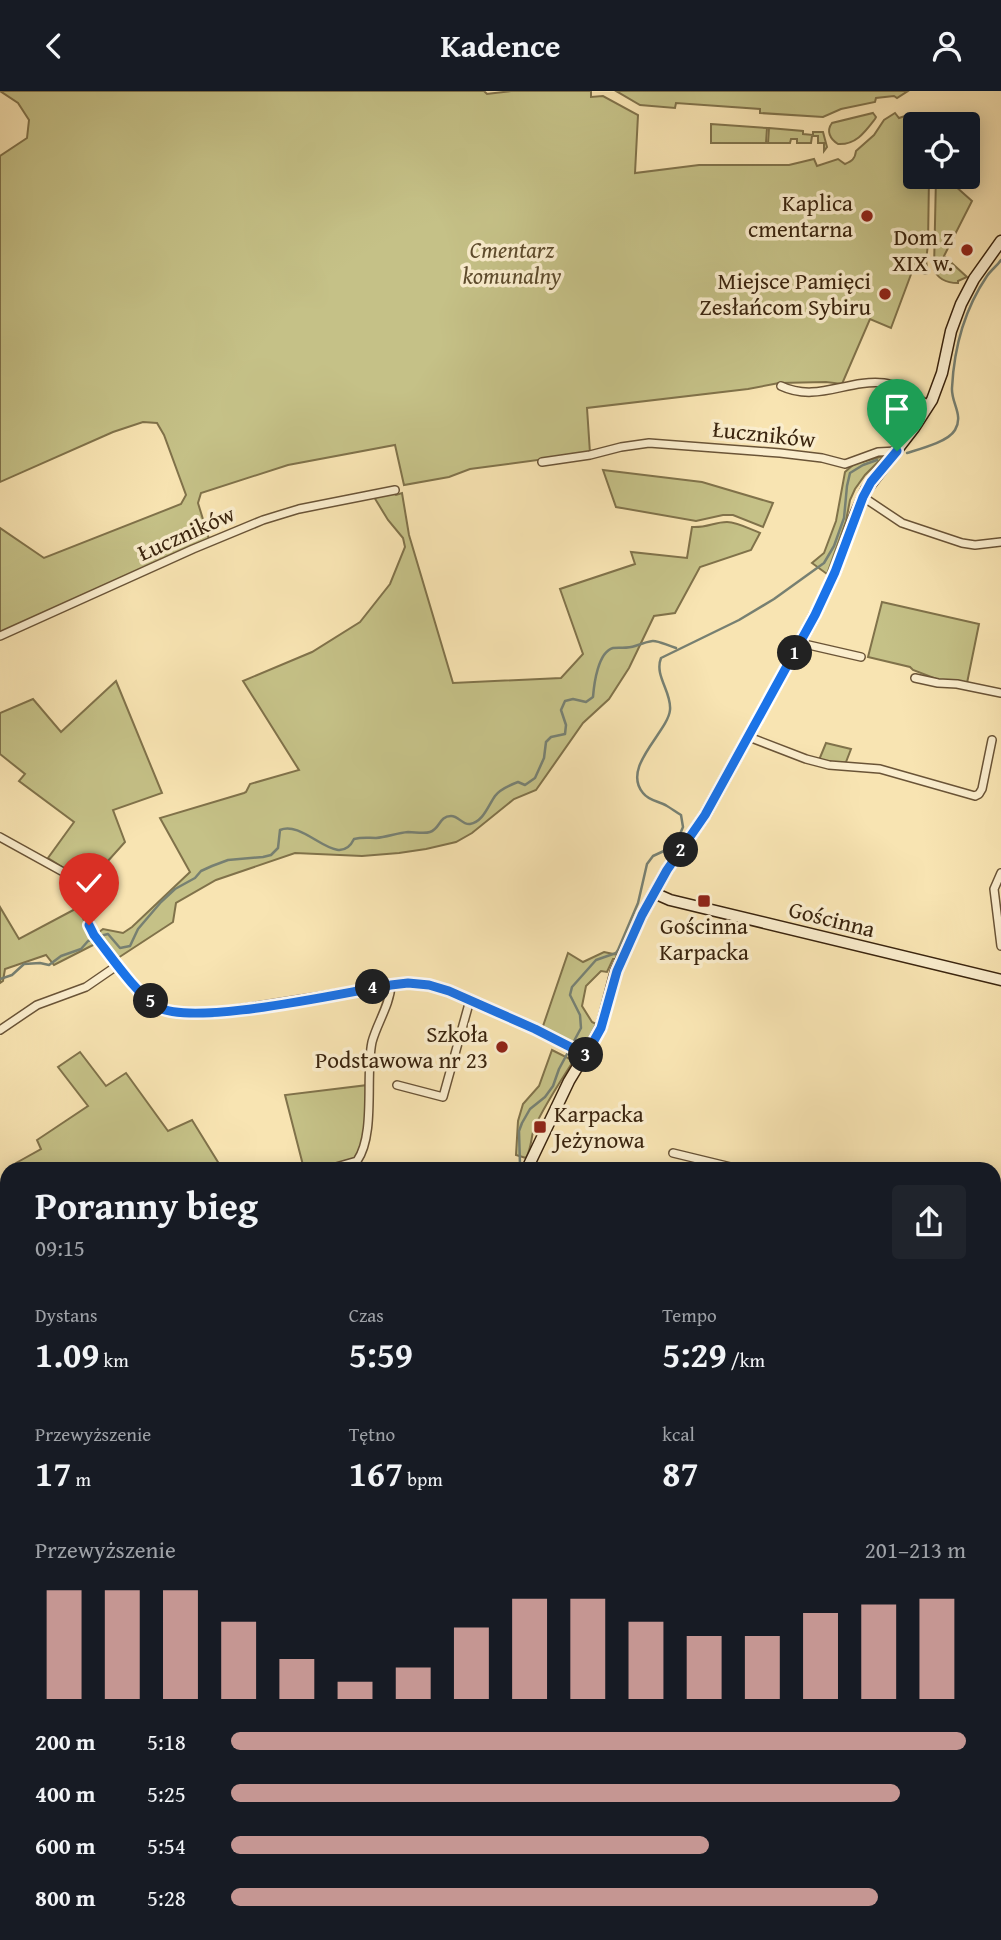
<!DOCTYPE html>
<html lang="pl">
<meta charset="utf-8">
<style>
:root{--surface:#171b24;--page:#20242c;--text:#f1f3f6;--muted:#9ea1a6;--accent:#c59692}
body{margin:0;font-family:"Gentium Book Plus",serif;background:var(--page);color:var(--text);height:100vh;display:flex;flex-direction:column;font-size:26px;white-space:nowrap}
*{box-sizing:border-box;margin:0}
p{font-size:23px;color:var(--muted)}
.icon{flex:none;width:38px;height:38px;fill:none;stroke:currentColor;stroke-width:2;stroke-linecap:round;stroke-linejoin:round}
.map{position:relative;flex:1;overflow:hidden}
.sheet{position:absolute;left:0px;top:1071px;width:1001px;height:779px;display:flex;flex-direction:column;background:var(--surface);border-radius:21px 21px 0 0;box-shadow:0 4px 18px #0003}
.sheet>*{flex:none}
.fabs{position:absolute;left:903px;top:21px;display:grid;gap:14px}
.fabs a{display:grid;place-items:center;width:77px;height:77px;border-radius:7px;background:var(--surface);box-shadow:0 4px 18px #0003;font-size:35px}
.pin{position:absolute;display:grid;place-items:center;width:60px;height:60px;color:#fff;margin:-72px -30px;border-radius:50% 50% 50% 0;rotate:-45deg;box-shadow:0 0 7px #0007}
.pin .icon{rotate:45deg}
.km{position:absolute;width:35px;height:35px;margin:-18px;border-radius:50%;background:#222;color:#fff;font-size:19px;line-height:35px;text-align:center}
.round{display:grid;place-items:center;flex:none;width:74px;height:74px;border-radius:7px;background:var(--page)}
.headline{display:flex;align-items:center;justify-content:space-between;height:119px;padding:0 35px}
h1{font-size:38px;font-weight:700;line-height:52px}
.stats{display:grid;grid-template-columns:repeat(3,1fr);gap:10px;height:119px;padding:7px 35px}
.stats div{display:grid;align-content:center}
.stats b{font-size:35px;font-weight:700}
.stats small{font-size:19px;font-weight:400}
.stats p{font-size:19px}
.chart{height:196px;padding:14px 35px}
.chart p{display:flex;justify-content:space-between}
.chart svg{width:100%;height:126px;margin-top:7px;stroke:var(--accent);stroke-width:6}
ul{padding:0 35px;list-style:none;font-size:23px}
li{display:grid;grid-template-columns:112px 84px 1fr;align-items:center;height:52px}
li i{height:18px;border-radius:9px;background:var(--accent)}
header{display:flex;justify-content:space-between;align-items:center;height:91px;padding:0 35px;background:var(--surface);font-size:32px;font-weight:700}
.map>svg:first-child{display:block}
.green{fill:#c5c187;stroke:#80724a;stroke-width:2}
.lines{fill:none;stroke-linecap:round;stroke-linejoin:round}
.stream{stroke:#778072;stroke-width:2.5}
.street-casing{stroke:#6a5437;stroke-width:10}
.secondary-casing{stroke:#3a240e;stroke-width:13}
.street{stroke:#faedcd;stroke-width:7}
.secondary{stroke:#faedcd;stroke-width:10}
.route-casing{stroke:#fff;stroke-width:14}
.route{stroke:#1a73e8;stroke-width:9}
.poi-dot{fill:#8f2418;stroke:#faedcd;stroke-width:2.5}
.labels{text-anchor:middle;stroke-width:7;stroke-linejoin:round;paint-order:stroke}
.poi-label{font-size:23px;fill:#3a240e;stroke:#faedcd;text-anchor:end}
.park-label{font-size:23px;font-style:italic;fill:#5d4b2c;stroke:#faedcd}
.street-label{font-size:23px;fill:#3a240e;stroke:#faedcd}
</style>
<header><svg class="icon" aria-label="back" viewBox="0 0 24 24"><path d="M15 5l-7 7 7 7"/></svg>Kadence<svg class="icon" aria-label="person" viewBox="0 0 24 24"><circle cx="12" cy="8" r="4"/><path d="M4 21q1-7 8-7t8 7"/></svg></header>
<div class="map">
<svg width="1001" height="1849" viewBox="0 0 1001 1849">
<rect width="100%" height="100%" fill="#f8e4b2"/>
<filter id="stains"><feTurbulence type="fractalNoise" baseFrequency=".00286" numOctaves="4"/><feColorMatrix values="0 0 0 0 .2 0 0 0 0 .09 0 0 0 0 .02 0 0 0 .5 -.17"/></filter>
<radialGradient id="worn" r=".72"><stop offset=".6" stop-color="#630" stop-opacity="0"/><stop offset="1" stop-color="#630" stop-opacity=".3"/></radialGradient>
<g class="green">
<path d="M 0,0 L 484,0 L 487,3 L 511,0 L 591,0 L 591,6 L 603,5 L 638,24 L 635,82 L 699,74 L 789,74 L 814,68 L 817,75 L 838,68 L 845,73 C 852,70 855,68 856,60 L 874,44 L 884,29 L 895,22 L 899,27 L 905,25 L 921,24 L 927,33 L 915,33 L 915,86 L 929,86 L 928,153 L 926,170 L 928,182 L 925,183 L 913,178 L 891,237 L 870,228 L 842,293 L 826,291 L 779,292 L 748,298 L 587,317 L 590,362 L 470,378 L 449,386 L 404,394 L 395,354 L 288,374 L 201,402 L 198,412 L 209,448 L 0,542 L 0,437 L 44,467 L 181,413 L 186,404 L 164,344 L 157,332 L 143,331 L 113,341 L 0,391 L 0,65 L 27,47 L 29,29 L 18,12 Z"/>
<polygon points="616,0 908,0 897,7 894,5 876,7 875,11 841,18 823,26 760,22 760,18 676,12 675,17 640,14"/>
<path d="M 873,22 L 876,26 L 875,28 C 865,41 856,54 838,53 C 830,48 826,40 832,32 Z"/>
<polygon points="711,33 767,37 766,52 711,52"/>
<polygon points="769,37 803,40 803,43 813,44 813,41 823,41 827,56 824,60 824,52 818,52 818,45 812,45 811,52 797,52 797,48 791,48 790,52 768,52"/>
<path d="M 936,86 L 945,86 L 972,110 L 944,165 L 967,186 L 958,190 L 958,192 C 947,192 938,189 934,178 Z"/>
<polygon points="884,365 865,384 855,398 850,409 846,430 827,483 812,472 824,462 836,430 845,381 854,373"/>
<polygon points="603,379 702,391 773,412 763,436 733,424 723,424 696,430 616,416"/>
<path d="M 393,402 L 396,404 L 402,402 L 409,444 L 453,592 L 561,587 L 583,563 L 560,498 L 635,473 L 631,461 L 687,467 L 692,436 C 707,437 714,431 727,431 C 737,431 750,438 760,442 L 751,459 L 700,476 L 675,522 L 654,525 L 629,577 L 609,608 L 583,632 L 536,699 L 514,708 L 472,742 L 456,751 L 426,758 L 399,762 L 362,765 L 295,762 L 216,789 L 176,812 L 173,831 L 118,867 L 98,842 L 103,838 L 123,842 L 132,836 L 190,781 L 160,727 L 244,702 L 246,701 L 250,693 L 299,679 L 243,590 L 312,561 L 360,531 L 390,493 L 405,456 L 403,447 L 388,429 L 374,406 Z"/>
<polygon points="882,511 979,533 967,592 952,589 939,589 913,579 910,576 868,566"/>
<polygon points="116,590 162,702 113,719 125,751 81,800 70,781 48,767 74,731 19,690 25,683 0,663 0,622 33,608 61,641"/>
<polygon points="826,652 851,658 846,671 842,673 819,669"/>
<polygon points="0,816 19,848 79,816 86,835 97,852 54,874 46,864 5,878 3,890 0,892"/>
<polygon points="604,861 618,864 616,868 613,868 607,881 601,880 586,895 582,915 592,931 596,933 587,951 576,955 542,938 568,862 583,871"/>
<path d="M 552,959 L 572,969 L 572,972 C 562,988 538,1024 533,1041 C 531,1049 531,1058 526,1067 L 516,1064 L 518,1030 L 523,1013 L 539,995 Z"/>
<polygon points="80,961 106,995 126,982 168,1040 192,1029 221,1076 218,1078 20,1078 16,1072 41,1058 37,1049 88,1015 58,976"/>
<path d="M 368,994 C 367,1012 369,1053 357,1066 C 348,1076 317,1078 304,1078 L 285,1004 Z"/>
<polygon points="994,1203 1001,1204 1001,1319 994,1318"/>
<polygon points="7,1245 7,1306 0,1306 0,1249"/>
<polygon points="7,1312 7,1444 0,1422 0,1313"/>
<polygon points="994,1370 1001,1372 1001,1837 994,1834"/>
<polygon points="7,1490 7,1843 36,1843 35,1849 0,1849 0,1498"/>
<polygon points="299,1843 327,1843 319,1849 288,1849"/>
<polygon points="446,1843 479,1843 476,1849 444,1849"/>
<polygon points="543,1843 659,1843 659,1849 551,1849 552,1846"/>
<polygon points="710,1843 808,1843 809,1849 708,1849"/>
<polygon points="815,1843 860,1843 857,1849 817,1849"/>
</g>
<g class="lines">
<g class="stream">
<path d="M 907,362 C 920,358 948,351 955,339 C 964,324 951,312 952,297 C 954,257 964,219 987,185 C 991,179 997,175 1001,169"/>
<path d="M 100,845 L 108,843 L 120,857 L 130,855 L 138,838 L 161,811 L 175,798 L 195,787 L 201,780 L 212,775 L 228,769 L 263,766 L 271,764 L 278,757 L 280,739 C 305,728 338,781 354,748 C 362,746 368,747 376,747 C 387,746 397,742 408,741 C 415,741 424,743 430,741 C 440,738 439,725 451,725 C 459,725 462,734 470,733 C 483,731 488,715 495,705 C 500,698 510,694 518,691 L 525,694 L 535,687 L 544,667 L 546,651 L 551,646 L 565,643 L 566,634 L 561,619 L 565,610 L 573,608 L 586,611 L 593,606 C 594,593 598,561 613,557 C 620,556 627,558 635,555 C 657,547 653,549 676,557"/>
<polyline points="0,888 12,884 24,873 40,872 49,874 61,865 81,858 88,850 94,848"/>
<path d="M 518,1078 L 520,1074 L 519,1040 L 522,1032 L 530,1018 L 545,1006 L 553,995 L 559,978 L 581,937 L 580,924 L 570,904 L 572,896 L 596,869 L 616,862 L 618,859 L 638,812 L 647,773 L 653,765 L 666,759 L 677,750 L 683,736 L 681,724 C 676,721 672,718 667,715 C 659,710 649,710 643,702 C 621,676 668,641 670,619 C 672,601 654,585 661,567 L 739,529 L 774,508 L 824,472 L 834,455 L 844,427 L 847,395 L 850,382 L 863,374 L 877,369"/>
<polyline points="994,1540 1001,1526"/>
<polyline points="994,1590 1001,1597"/>
<path d="M 292,1849 C 300,1842 309,1847 318,1843"/>
<polyline points="475,1849 476,1843"/>
</g>
<g class="street-casing">
<g id="street">
<path d="M 781,295 C 817,312 847,288 884,292 C 900,294 915,307 929,314"/>
<polyline points="542,371 590,364 621,356 649,352 780,362 822,367 845,373 878,361 897,360"/>
<polyline points="863,406 902,432 962,452 975,454 1001,451"/>
<polyline points="0,545 193,458 263,429 299,418 395,399"/>
<polyline points="800,552 861,566"/>
<polyline points="915,587 938,592 957,593 1001,602"/>
<polyline points="749,646 806,668 829,674 880,678 975,705 979,703 982,698 992,649"/>
<polyline points="0,746 65,782 78,804 95,844 138,898 158,916 183,922 219,921 391,894 408,893 429,894 449,900 535,938 586,964"/>
<polyline points="1001,782 994,798 1001,855"/>
<polyline points="0,939 37,914 86,896 118,874"/>
<polyline points="397,994 443,1006 470,909"/>
<polyline points="673,1062 739,1078"/>
<path d="M 329,1078 L 357,1070 C 376,1043 365,984 372,951 C 377,932 390,914 391,894"/>
<polyline points="994,1150 1001,1151"/>
<polyline points="0,1310 7,1309"/>
<polyline points="0,1428 1,1449"/>
<polyline points="661,1843 661,1849"/>
<polyline points="158,1849 170,1843"/>
<polyline points="387,1849 388,1843"/>
</g>
</g>
<g class="secondary-casing">
<g id="secondary">
<polyline points="654,802 670,809 1001,889"/>
<polyline points="527,1078 569,990 601,937 616,880 642,824 667,779 705,724 815,524 835,481 856,422 866,399 914,337 932,309 942,282 951,240 961,213 974,188 1001,150"/>
<polyline points="994,1133 1001,1119"/>
<polyline points="990,1843 993,1849"/>
</g>
</g>
<use href="#street" class="street"/>
<use href="#secondary" class="secondary"/>
</g>
<g class="lines">
<g class="route-casing">
<path id="route" d="M 89,834 L 94,844 C 110,864 137,904 158,916 C 194,936 345,901 391,894 L 408,892 L 429,894 L 449,900 L 535,938 L 586,964 L 601,937 L 617,880 L 642,824 L 667,779 L 705,724 L 815,524 L 835,481 L 863,406 L 871,391 L 897,360"/>
</g>
<use href="#route" class="route"/>
</g>
<g class="poi-dot">
<circle cx="867" cy="125" r="7"/>
<circle cx="967" cy="159" r="7"/>
<circle cx="885" cy="203" r="7"/>
<rect x="697" y="803" width="14" height="14" rx="3.5"/>
<circle cx="502" cy="956" r="7"/>
<rect x="533" y="1029" width="14" height="14" rx="3.5"/>
</g>
<g class="labels">
<g class="poi-label">
<text x="853" y="120">Kaplica<tspan x="853" dy="26">cmentarna</tspan></text>
<text x="953" y="154">Dom z<tspan x="953" dy="26">XIX w.</tspan></text>
<text x="871" y="198">Miejsce Pamięci<tspan x="871" dy="26">Zesłańcom Sybiru</tspan></text>
<text x="704" y="843" text-anchor="middle">Gościnna<tspan x="704" dy="26">Karpacka</tspan></text>
<text x="488" y="951">Szkoła<tspan x="488" dy="26">Podstawowa nr 23</tspan></text>
<text x="554" y="1031" text-anchor="start">Karpacka<tspan x="554" dy="26">Jeżynowa</tspan></text>
</g>
<g class="park-label">
<text x="512" y="167">Cmentarz<tspan x="512" dy="26">komunalny</tspan></text>
</g>
<g class="street-label">
<text transform="translate(764 343) rotate(6)" y="8">Łuczników</text>
<text transform="translate(186 442) rotate(-24)" y="8">Łuczników</text>
<text transform="translate(832 828) rotate(14)" y="8">Gościnna</text>
</g>
</g>
<rect width="100%" height="100%" filter="url(#stains)"/>
<rect width="100%" height="100%" fill="url(#worn)"/>
</svg>
<div class="fabs">
<a><svg class="icon" aria-label="locate" viewBox="0 0 24 24"><circle cx="12" cy="12" r="6"/><path d="M12 2v4M12 18v4M2 12h4M18 12h4"/></svg></a>
</div>
<div class="pin" style="left:897px;top:360px;background:#1e9e55"><svg class="icon" aria-label="arrive" viewBox="0 0 24 24"><path d="M6 21V4h12l-3 4 3 4H6"/></svg></div>
<div class="pin" style="left:89px;top:834px;background:#d93025"><svg class="icon" aria-label="check" viewBox="0 0 24 24"><path d="M5 12l5 5 9-10"/></svg></div>
<b class="km" style="left:795px;top:562px">1</b>
<b class="km" style="left:681px;top:759px">2</b>
<b class="km" style="left:586px;top:964px">3</b>
<b class="km" style="left:373px;top:896px">4</b>
<b class="km" style="left:151px;top:910px">5</b>
<section class="sheet">
<div class="headline"><div><h1>Poranny bieg</h1><p>09:15</p></div><a class="round"><svg class="icon" aria-label="share" viewBox="0 0 24 24"><path d="M12 15V3M7 8l5-5 5 5M5 13v7h14v-7"/></svg></a></div>
<div class="stats">
<div><p>Dystans</p><b>1.09<small> km</small></b></div>
<div><p>Czas</p><b>5:59</b></div>
<div><p>Tempo</p><b>5:29<small> /km</small></b></div>
</div>
<div class="stats">
<div><p>Przewyższenie</p><b>17<small> m</small></b></div>
<div><p>Tętno</p><b>167<small> bpm</small></b></div>
<div><p>kcal</p><b>87</b></div>
</div>
<div class="chart"><p><span>Przewyższenie</span>201–213 m</p>
<svg viewBox="0 0 160 44" preserveAspectRatio="none"><path d="M5 44V6M15 44V6M25 44V6M35 44V17M45 44V30M55 44V38M65 44V33M75 44V19M85 44V9M95 44V9M105 44V17M115 44V22M125 44V22M135 44V14M145 44V11M155 44V9"/></svg>
</div>
<ul>
<li><b>200 m</b>5:18<i style="width:100%"></i></li>
<li><b>400 m</b>5:25<i style="width:91%"></i></li>
<li><b>600 m</b>5:54<i style="width:65%"></i></li>
<li><b>800 m</b>5:28<i style="width:88%"></i></li>
</ul>
</section>
</div>
